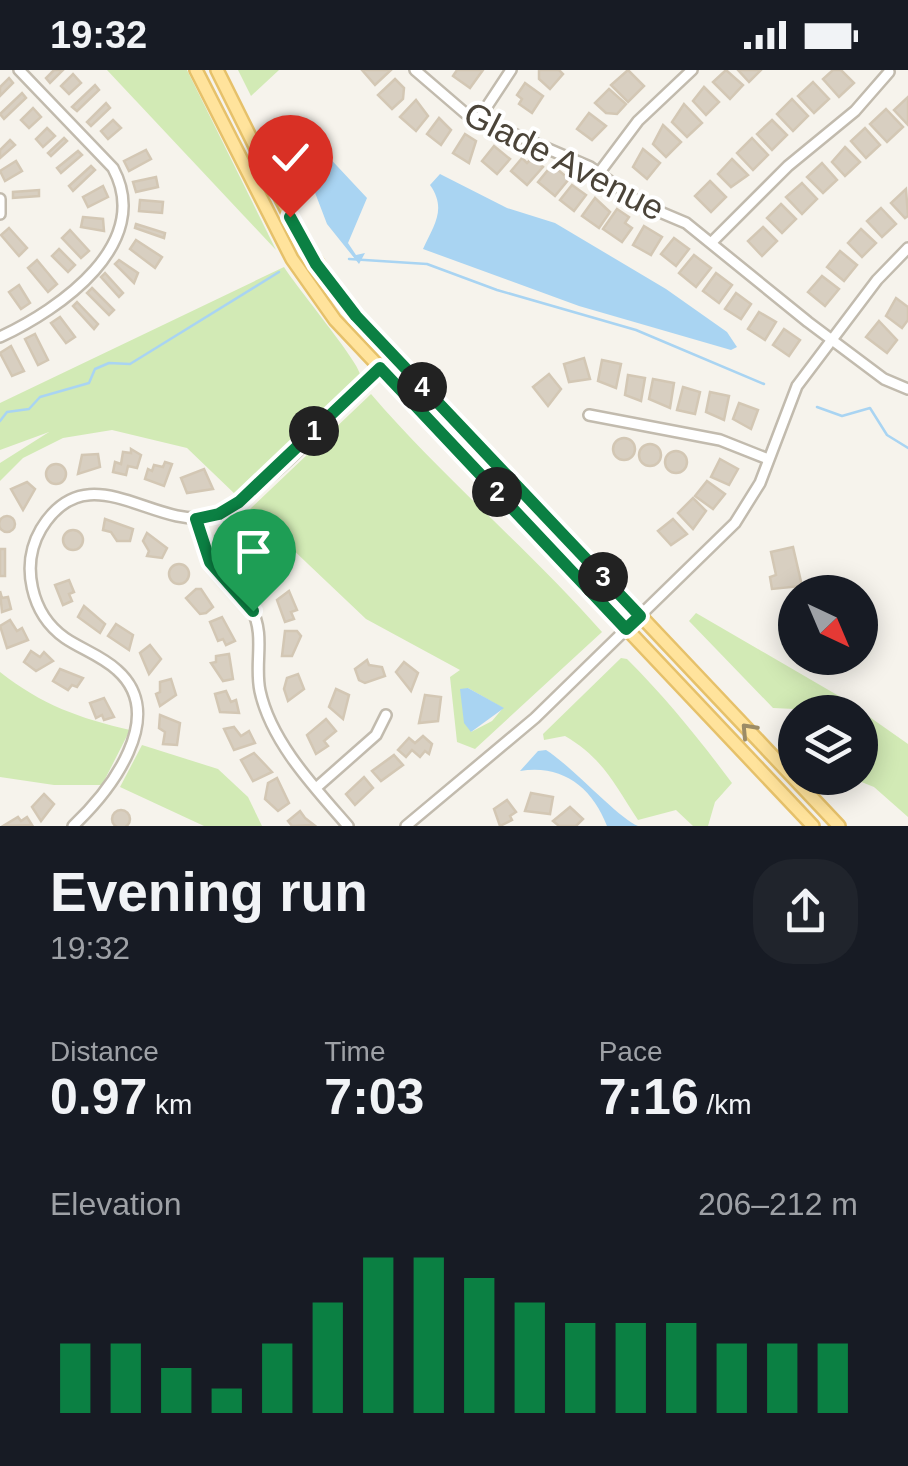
<!DOCTYPE html>
<meta charset="utf-8">
<style>
:root{--surface:#171b24;--page:#20242c;--text:#f1f3f6;--muted:#9ea1a6;--accent:#0b8043}
body{margin:0;font-family:Helvetica,sans-serif;background:var(--page);color:var(--text);height:100vh;display:flex;flex-direction:column;font-size:38px;white-space:nowrap}
*{box-sizing:border-box;margin:0}
p{font-size:32px;color:var(--muted)}
.icon{flex:none;width:55px;height:55px;fill:none;stroke:currentColor;stroke-width:2;stroke-linecap:round;stroke-linejoin:round}
.map{position:relative;height:756px;overflow:hidden}
.sheet{display:flex;flex-direction:column;background:var(--surface);flex:1}
.sheet>*{flex:none}
.needle{width:65px;rotate:136deg}
.buttons{position:absolute;left:778px;top:505px;display:grid;gap:20px}
.buttons a{display:grid;place-items:center;width:100px;height:100px;border-radius:50%;background:var(--surface);box-shadow:0 5px 25px #0003;font-size:50px}
.pin{position:absolute;display:grid;place-items:center;width:85px;height:85px;color:#fff;margin:-102px -42px;border-radius:50% 50% 50% 0;rotate:-45deg;box-shadow:0 0 10px #0007}
.pin .icon{rotate:45deg}
.km{position:absolute;width:50px;height:50px;margin:-25px;border-radius:50%;background:#222;color:#fff;font-size:28px;line-height:50px;text-align:center}
.round{display:grid;place-items:center;flex:none;width:105px;height:105px;border-radius:40px;background:var(--page)}
.overview{display:flex;align-items:center;justify-content:space-between;height:170px;padding:0 50px}
h1{font-size:55px;font-weight:600;line-height:75px}
.figures{display:grid;grid-template-columns:repeat(3,1fr);gap:15px;height:170px;padding:10px 50px}
.figures div{display:grid;align-content:center}
.figures b{font-size:50px;font-weight:600}
.figures small{font-size:28px;font-weight:400}
.figures p{font-size:28px}
.chart{height:280px;padding:20px 50px}
.chart p{display:flex;justify-content:space-between}
.chart svg{width:100%;height:180px;margin-top:10px;stroke:var(--accent);stroke-width:6}
.status{display:flex;justify-content:space-between;align-items:center;height:70px;padding:0 50px;background:var(--surface);direction:ltr}
.status svg{height:28px;fill:currentColor}
.map>svg:first-child{display:block}
.green{fill:#d2eab5;fill-rule:evenodd}
.water{fill:#a9d4f2}
.lines{fill:none;stroke-linecap:round;stroke-linejoin:round}
.stream{stroke:#a9d4f2;stroke-width:2.5}
.building{fill:#d8cfc1;stroke:#d3c7b4;stroke-width:2.5}
.minor-casing{stroke:#c2bbae;stroke-width:14}
.major-casing{stroke:#e6c16a;stroke-width:16}
.minor{stroke:#fff;stroke-width:9}
.major{stroke:#ffe39c;stroke-width:11}
.oneway{stroke:#9c8c66}
.route-casing{stroke:#fff;stroke-width:20}
.route{stroke:#0b8043;stroke-width:12}
.labels{text-anchor:middle;stroke-width:8;stroke-linejoin:round;paint-order:stroke}
.street-label{font-size:35px;fill:#4b4439;stroke:#fff}
</style>
<div class="status"><b>19:32</b><svg viewBox="0 0 49 12"><path d="M0 12V9h3v3zM5 12V6h3v6zM10 12V3h3v9zM15 12V0h3v12zM26 1h20v11H26zM47 4h2v5h-2z"/></svg></div>
<div class="map">
<svg width="908" height="756" viewBox="0 0 908 756">
<rect width="100%" height="100%" fill="#f6f3ec"/>
<g class="green">
<polygon points="107,0 187,0 276,180"/>
<polygon points="238,0 279,0 251,26"/>
<path d="M 284,197 C 298,219 358,291 360,304 L 237,426 L 187,378 L 112,360 L 63,368 L 23,388 L 0,411 L 0,393 L 49,362 L 0,380 L 0,333 Z"/>
<path d="M 371,324 C 443,408 529,479 602,562 L 475,679 L 457,672 L 450,607 L 460,600 L 366,549 L 250,439 ZM 468,618 L 503,638 L 492,651 L 471,662 Z"/>
<polygon points="696,543 844,629 908,674 908,747 874,717 854,709 860,708 860,642 773,638 689,551"/>
<path d="M 621,588 L 627,589 C 667,629 699,669 732,713 L 715,732 L 708,756 L 693,756 L 676,740 L 638,750 C 614,714 604,689 565,666 L 544,670 L 543,664 Z"/>
<path d="M 0,602 C 42,635 79,648 130,660 L 102,715 L 54,715 L 0,707 Z"/>
<polygon points="142,675 218,699 248,727 262,756 204,756 120,717"/>
</g>
<g class="water">
<polygon points="294,50 367,128 348,173 356,185 365,183 359,194 327,154 291,60 290,51"/>
<path d="M 440,104 L 507,138 L 555,153 L 666,219 L 727,262 L 737,277 L 731,280 L 579,236 L 423,179 C 434,155 447,139 430,115 Z"/>
<polygon points="468,618 504,638 471,662 464,653 460,619"/>
<path d="M 546,680 C 573,697 618,748 638,756 L 607,756 C 592,717 562,694 520,701 L 538,681 Z"/>
</g>
<g class="lines">
<g class="stream">
<polyline points="349,189 427,194 497,220 636,260 764,314"/>
<polyline points="817,337 842,346 870,338 887,365 908,378"/>
<polyline points="0,351 7,342 29,339 40,327 89,313 95,299 109,293 130,294 279,202"/>
</g>
</g>
<g class="building">
<polygon points="54,0 63,0 50,13 46,8"/>
<polygon points="362,0 391,0 375,15"/>
<polygon points="457,0 483,0 470,18 453,6"/>
<polygon points="539,0 559,0 563,4 550,19 539,9"/>
<polygon points="628,0 644,16 628,32 611,15"/>
<polygon points="726,0 743,15 730,29 713,12"/>
<polygon points="738,0 761,0 749,12"/>
<polygon points="833,0 841,0 854,13 839,27 823,9"/>
<polygon points="73,4 81,13 69,24 61,16"/>
<polygon points="9,8 13,13 0,26 0,17"/>
<polygon points="395,9 404,18 403,29 392,39 378,25"/>
<polygon points="813,12 829,29 814,43 798,26"/>
<polygon points="525,13 543,26 532,43 519,34 522,29 517,25"/>
<polygon points="95,15 99,20 77,41 72,37"/>
<polygon points="704,17 719,32 706,45 693,31"/>
<polygon points="609,19 626,34 617,44 606,43 595,33"/>
<polygon points="22,23 26,28 4,49 0,44"/>
<polygon points="908,27 908,55 894,40"/>
<polygon points="792,29 808,46 793,61 777,44"/>
<polygon points="416,30 428,46 416,61 400,47"/>
<polygon points="106,33 110,38 91,56 87,52"/>
<polygon points="684,34 702,53 687,67 672,52"/>
<polygon points="33,38 41,47 29,58 21,50"/>
<polygon points="886,39 903,57 887,72 870,54"/>
<polygon points="589,43 606,56 592,70 577,59"/>
<polygon points="439,48 451,60 441,75 427,64"/>
<polygon points="113,50 121,58 108,69 101,61"/>
<polygon points="772,50 787,65 772,80 757,64"/>
<polygon points="663,55 681,72 666,87 653,74"/>
<polygon points="47,58 55,66 43,77 36,69"/>
<polygon points="865,58 880,75 866,88 851,71"/>
<polygon points="465,64 476,71 469,93 453,83"/>
<polygon points="64,68 67,71 51,86 48,83"/>
<polygon points="752,68 768,85 753,100 737,83"/>
<polygon points="10,70 15,75 0,88 0,80"/>
<polygon points="494,76 510,89 497,104 482,91"/>
<polygon points="845,77 860,92 845,106 832,92"/>
<polygon points="643,79 660,93 647,109 633,97"/>
<polygon points="146,80 151,89 129,101 124,91"/>
<polygon points="78,81 82,85 61,103 57,98"/>
<polygon points="522,88 527,93 532,88 543,97 527,115 511,101"/>
<polygon points="732,89 748,105 731,117 718,104"/>
<polygon points="16,91 22,101 5,111 0,101"/>
<polygon points="822,93 837,110 823,123 807,107"/>
<polygon points="552,95 569,109 555,126 538,112"/>
<polygon points="91,96 95,100 73,121 69,116"/>
<polygon points="156,107 158,117 136,122 133,112"/>
<polygon points="710,111 726,127 711,142 695,126"/>
<polygon points="802,113 817,129 802,144 786,127"/>
<polygon points="572,115 586,125 574,141 560,130"/>
<polygon points="103,116 108,127 88,137 83,127"/>
<polygon points="906,119 908,146 905,148 891,133"/>
<polygon points="39,120 39,126 13,128 13,122"/>
<polygon points="595,128 610,142 599,158 582,146"/>
<polygon points="140,130 163,132 162,143 139,141"/>
<polygon points="781,134 796,149 782,163 767,148"/>
<polygon points="881,138 896,154 882,167 867,151"/>
<polygon points="617,139 629,147 625,153 632,158 622,172 603,159"/>
<polygon points="83,147 103,149 104,161 81,157"/>
<polygon points="136,154 165,163 164,168 135,158"/>
<polygon points="644,156 662,167 651,185 633,175"/>
<polygon points="763,157 777,171 762,186 748,171"/>
<polygon points="9,158 27,178 19,186 1,165"/>
<polygon points="861,159 876,173 862,187 848,173"/>
<polygon points="70,160 89,181 81,188 62,168"/>
<polygon points="674,168 689,179 676,196 661,184"/>
<polygon points="136,170 162,187 155,198 130,179"/>
<polygon points="59,179 75,195 68,202 52,186"/>
<polygon points="840,181 857,195 844,211 827,197"/>
<polygon points="694,185 711,198 696,217 679,203"/>
<polygon points="37,190 57,214 48,222 28,198"/>
<polygon points="119,190 138,203 134,213 115,194"/>
<polygon points="105,203 123,223 119,227 101,207"/>
<polygon points="716,203 732,215 719,233 703,221"/>
<polygon points="822,206 839,219 825,236 808,222"/>
<polygon points="19,215 30,233 21,239 9,222"/>
<polygon points="92,218 114,240 109,245 87,223"/>
<polygon points="736,223 751,234 741,249 725,239"/>
<polygon points="896,228 908,237 908,250 902,258 886,246"/>
<polygon points="77,232 98,254 94,259 73,236"/>
<polygon points="759,242 776,252 765,270 748,259"/>
<polygon points="60,247 75,267 66,273 51,253"/>
<polygon points="879,251 897,270 887,283 866,267"/>
<polygon points="784,259 800,270 789,286 773,275"/>
<polygon points="35,264 48,290 38,295 25,269"/>
<polygon points="11,276 24,301 12,306 0,283"/>
<polygon points="584,288 590,309 569,312 564,294"/>
<polygon points="602,290 621,294 616,318 598,311"/>
<polygon points="549,304 561,319 548,336 533,317"/>
<polygon points="628,305 645,308 641,331 625,325"/>
<polygon points="653,309 674,313 670,338 649,329"/>
<polygon points="683,317 700,322 695,344 677,340"/>
<polygon points="710,322 729,326 724,350 706,342"/>
<polygon points="739,333 758,340 751,359 733,349"/>
<circle cx="624" cy="379" r="11"/>
<circle cx="650" cy="385" r="11"/>
<polygon points="131,379 141,385 137,398 128,396 126,405 113,402 115,392 121,394 123,382 131,383"/>
<circle cx="676" cy="392" r="11"/>
<polygon points="98,384 100,397 78,404 82,385"/>
<polygon points="720,389 738,399 729,415 711,407"/>
<polygon points="165,392 172,394 164,416 145,409 148,399 152,401 154,395 163,397"/>
<circle cx="56" cy="404" r="10"/>
<polygon points="204,399 213,419 187,423 181,408"/>
<polygon points="707,411 725,424 713,439 695,426"/>
<polygon points="27,412 35,419 23,440 11,419"/>
<polygon points="693,428 706,441 693,459 678,443"/>
<circle cx="7" cy="454" r="8"/>
<polygon points="105,449 133,459 130,471 117,471 111,462 103,460"/>
<polygon points="673,449 687,464 671,475 658,461"/>
<circle cx="73" cy="470" r="10"/>
<polygon points="147,463 167,478 162,488 147,486 149,481 143,471"/>
<polygon points="238,464 251,481 248,484 253,490 245,495 230,472"/>
<polygon points="793,477 802,516 772,519 770,507 776,505 771,482"/>
<rect x="0" y="479" width="5" height="27"/>
<polygon points="269,488 284,505 268,521 258,496"/>
<circle cx="179" cy="504" r="10"/>
<polygon points="69,510 74,522 69,524 72,531 63,535 55,515"/>
<polygon points="196,519 201,519 213,537 206,543 200,544 186,528"/>
<polygon points="0,521 2,528 8,527 11,539 2,542"/>
<polygon points="289,521 297,540 291,542 294,549 285,552 277,530"/>
<polygon points="84,536 105,554 100,563 78,547"/>
<polygon points="222,547 235,571 226,575 223,569 218,571 210,552"/>
<polygon points="10,550 17,561 22,558 28,570 7,578 0,556"/>
<polygon points="116,554 133,565 129,580 108,566"/>
<polygon points="285,561 297,561 301,566 292,586 282,586"/>
<polygon points="150,575 161,589 149,604 140,583"/>
<polygon points="31,581 40,587 44,582 53,591 36,601 24,592"/>
<polygon points="229,584 233,609 223,611 211,593 216,592 216,586"/>
<polygon points="367,590 369,595 382,597 385,606 365,613 359,610 355,599"/>
<polygon points="404,592 418,603 411,621 396,602"/>
<polygon points="60,599 83,608 77,617 72,615 68,620 53,611"/>
<polygon points="298,604 304,619 288,631 284,619 287,608"/>
<polygon points="171,609 176,625 160,636 156,624 160,622 160,612"/>
<polygon points="336,619 349,625 343,649 329,637"/>
<polygon points="226,621 231,632 236,630 239,643 220,642 215,624"/>
<polygon points="425,625 441,627 438,651 419,653"/>
<polygon points="104,628 114,647 104,650 102,645 96,648 90,633"/>
<polygon points="160,645 180,653 177,675 163,674 165,662 159,658"/>
<polygon points="326,649 336,661 324,671 328,676 316,684 307,665"/>
<polygon points="234,657 241,666 249,661 255,673 234,680 224,659"/>
<polygon points="423,666 432,674 429,684 425,681 420,687 412,680 406,687 398,680 409,668 415,673"/>
<polygon points="254,683 272,702 253,711 241,690"/>
<polygon points="394,685 403,695 381,711 372,701"/>
<polygon points="364,707 373,718 355,735 346,724"/>
<polygon points="277,708 289,733 278,741 265,729 268,713"/>
<polygon points="531,723 553,727 550,744 525,741"/>
<polygon points="44,724 54,734 41,751 32,737"/>
<polygon points="507,730 516,742 510,746 512,750 500,756 494,739"/>
<polygon points="570,737 583,749 576,756 559,756 553,751"/>
<circle cx="121" cy="749" r="9"/>
<polygon points="300,741 305,748 314,755 292,756 288,751"/>
<polygon points="18,747 21,751 27,747 32,755 3,756"/>
</g>
<g class="lines">
<g class="minor-casing">
<g id="minor">
<polyline points="415,0 465,43 590,97 641,134 686,153 808,252 884,309 908,319"/>
<polyline points="478,50 511,0"/>
<polyline points="599,103 638,51 692,0"/>
<polyline points="0,129 0,144"/>
<polyline points="713,171 788,96 855,41 889,2"/>
<path d="M 0,267 C 60,239 154,174 113,98 L 19,0"/>
<polyline points="589,345 720,370 768,389"/>
<path d="M 196,449 C 198,492 233,504 251,538 C 266,565 254,593 260,621 C 271,672 315,718 348,756"/>
<polyline points="316,718 376,665 386,645"/>
<path d="M 73,756 C 110,721 169,646 117,600 C 102,586 81,579 65,568 C 31,544 20,495 41,459 C 87,383 152,458 208,447 C 249,439 345,332 380,299"/>
<polyline points="406,756 535,648 735,453 760,413 797,316 877,210 908,178"/>
</g>
</g>
<g class="major-casing">
<g id="major">
<polyline points="196,0 292,189 335,250 813,756"/>
<polyline points="217,0 299,165 344,232 839,756"/>
</g>
</g>
<use href="#minor" class="minor"/>
<use href="#major" class="major"/>
</g>
<defs><path id="oneway-chevron" d="M-2-3.5L2.5 0L-2 3.5" fill="none" stroke-width="1.6" stroke-linecap="round" stroke-linejoin="round" transform="scale(2.5)"/></defs>
<use class="oneway" href="#oneway-chevron" transform="translate(748 660) rotate(-133)"/>
<g class="lines">
<g class="route-casing">
<polyline id="route" points="253,541 210,492 196,449 219,444 239,432 380,298 626,559 640,546 356,246 316,194 290,147"/>
</g>
<use href="#route" class="route"/>
</g>
<g class="labels">
<g class="street-label">
<text transform="translate(564 91) rotate(27)" y="12">Glade Avenue</text>
</g>
</g>
</svg>
<div class="buttons">
<a><svg class="needle" viewBox="-14 -14 28 28"><path d="M0-13l5 13h-10z" fill="#e53935"/><path d="M0 13l5-13h-10z" fill="#9ea1a6"/></svg></a>
<a><svg class="icon" aria-label="layers" viewBox="0 0 24 24"><path d="M12 4l9 5-9 5-9-5zM3 14l9 5 9-5"/></svg></a>
</div>
<div class="pin" style="left:253px;top:541px;background:#1e9e55"><svg class="icon" aria-label="arrive" viewBox="0 0 24 24"><path d="M6 21V4h12l-3 4 3 4H6"/></svg></div>
<div class="pin" style="left:290px;top:147px;background:#d93025"><svg class="icon" aria-label="check" viewBox="0 0 24 24"><path d="M5 12l5 5 9-10"/></svg></div>
<b class="km" style="left:314px;top:361px">1</b>
<b class="km" style="left:497px;top:422px">2</b>
<b class="km" style="left:603px;top:507px">3</b>
<b class="km" style="left:422px;top:317px">4</b>
</div>
<section class="sheet">
<div class="overview"><div><h1>Evening run</h1><p>19:32</p></div><a class="round"><svg class="icon" aria-label="share" viewBox="0 0 24 24"><path d="M12 15V3M7 8l5-5 5 5M5 13v7h14v-7"/></svg></a></div>
<div class="figures">
<div><p>Distance</p><b>0.97<small> km</small></b></div>
<div><p>Time</p><b>7:03</b></div>
<div><p>Pace</p><b>7:16<small> /km</small></b></div>
</div>
<div class="chart"><p><span>Elevation</span>206–212 m</p>
<svg viewBox="0 0 160 44" preserveAspectRatio="none"><path d="M5 44V27M15 44V27M25 44V33M35 44V38M45 44V27M55 44V17M65 44V6M75 44V6M85 44V11M95 44V17M105 44V22M115 44V22M125 44V22M135 44V27M145 44V27M155 44V27"/></svg>
</div>
</section>
